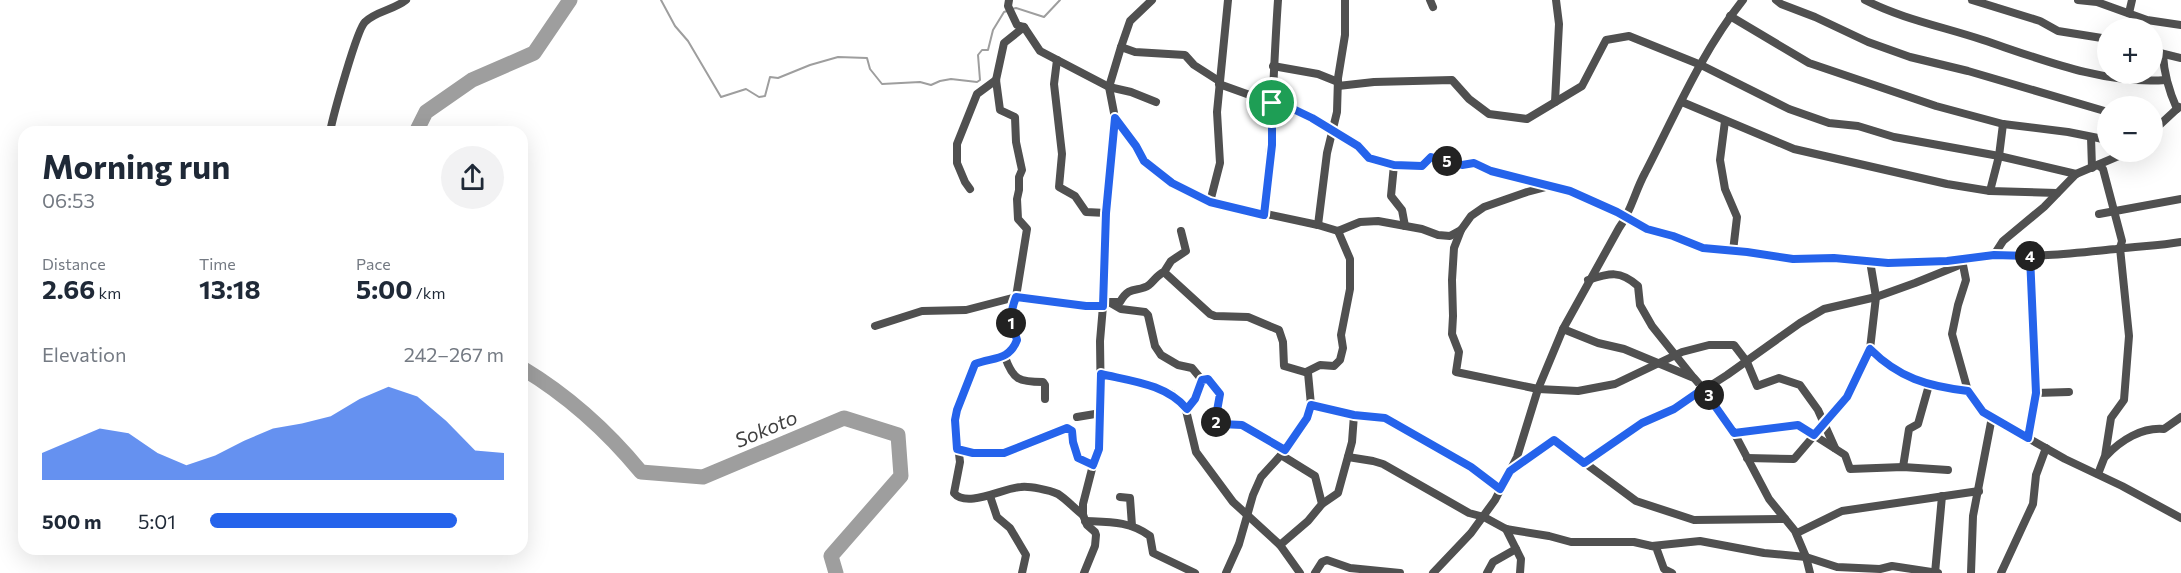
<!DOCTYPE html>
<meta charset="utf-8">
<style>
:root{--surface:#fff;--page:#f2f2f3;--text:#1f2937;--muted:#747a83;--accent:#2563eb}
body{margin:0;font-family:Commissioner,sans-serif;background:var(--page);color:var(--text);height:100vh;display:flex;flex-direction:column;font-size:22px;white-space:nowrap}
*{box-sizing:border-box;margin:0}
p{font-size:20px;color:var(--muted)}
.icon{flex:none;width:33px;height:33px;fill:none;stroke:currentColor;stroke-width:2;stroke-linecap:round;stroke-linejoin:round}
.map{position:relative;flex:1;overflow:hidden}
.details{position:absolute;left:18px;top:126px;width:510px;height:429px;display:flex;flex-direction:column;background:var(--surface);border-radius:18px;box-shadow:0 6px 24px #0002}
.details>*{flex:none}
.tools{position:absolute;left:2097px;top:18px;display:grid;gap:12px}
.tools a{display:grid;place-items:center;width:66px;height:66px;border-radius:50%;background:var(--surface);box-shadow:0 6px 24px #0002;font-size:30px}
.pin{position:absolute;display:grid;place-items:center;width:51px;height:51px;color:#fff;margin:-26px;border:3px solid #fff;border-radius:50%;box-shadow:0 2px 6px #0007}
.km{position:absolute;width:30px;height:30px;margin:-15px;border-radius:50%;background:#222;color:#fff;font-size:16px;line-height:30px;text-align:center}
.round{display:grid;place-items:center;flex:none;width:63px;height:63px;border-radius:32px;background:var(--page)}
.headline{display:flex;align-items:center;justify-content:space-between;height:102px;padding:0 24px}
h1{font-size:33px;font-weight:700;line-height:45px}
.figures{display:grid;grid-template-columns:repeat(3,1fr);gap:9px;height:102px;padding:6px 24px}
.figures div{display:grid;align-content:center}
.figures b{font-size:26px;font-weight:700}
.figures small{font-size:16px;font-weight:400}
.figures p{font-size:16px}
.chart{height:168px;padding:12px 24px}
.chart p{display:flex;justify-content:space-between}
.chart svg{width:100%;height:108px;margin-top:6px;fill:var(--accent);opacity:.7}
ul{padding:0 24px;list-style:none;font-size:20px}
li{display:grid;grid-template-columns:96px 72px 1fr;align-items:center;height:45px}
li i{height:15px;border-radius:8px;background:var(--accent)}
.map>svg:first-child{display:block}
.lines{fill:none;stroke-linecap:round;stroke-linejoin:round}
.stream{stroke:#9e9e9e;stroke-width:2}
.river{stroke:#9e9e9e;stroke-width:15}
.street{stroke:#505050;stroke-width:8}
.route-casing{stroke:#fff;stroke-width:12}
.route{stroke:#2563eb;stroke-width:8}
.labels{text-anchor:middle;stroke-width:4.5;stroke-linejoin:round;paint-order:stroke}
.water-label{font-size:20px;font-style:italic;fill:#3f3f3f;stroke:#fff}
</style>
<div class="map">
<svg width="2181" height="573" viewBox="0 0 2181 573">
<rect width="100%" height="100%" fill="#fff"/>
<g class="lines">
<g class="stream">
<polyline points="661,0 675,26 688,41 721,97 746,89 759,97 765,96 770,77 778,78 810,65 838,57 867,58 870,69 882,84 920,82 931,85 940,81 951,79 977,82 980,80 978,55 982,50 988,50 993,30 1004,12 1007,11"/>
<polyline points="1012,9 1016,8 1044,17 1060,0"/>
</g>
<g class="river">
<polyline points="416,132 426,112 472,80 534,53 570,0"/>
<path d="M 522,368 C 567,395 608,432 641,472 L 703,477 L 844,418 L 898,435 L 901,476 L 831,556 L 836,573"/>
</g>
<g class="street">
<polyline points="1009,0 1008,6 1017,25 1024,27 1040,51 1109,87 1115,118 1106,213 1103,306 1100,341 1101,413 1099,449 1093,465 1083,504 1083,515 1087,525 1095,532 1096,535 1095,546 1084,573"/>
<polyline points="1430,0 1433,7"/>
<polyline points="1776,0 1781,4 1815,17 1868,42 1910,57 1968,71 2108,112"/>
<path d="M 1865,0 C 1902,19 1944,27 1983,40 C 2040,59 2105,85 2166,80"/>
<polyline points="1972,0 2040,21 2058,31 2108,39"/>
<polyline points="2078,0 2097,2 2147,20 2181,25"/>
<polyline points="2129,13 2132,0"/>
<polyline points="1730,16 1809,63 1936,106 2003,124 2068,132 2108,140"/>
<path d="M 1024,27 L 1004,43 L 996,80 L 1000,110 L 1015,117 L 1016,142 L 1022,170 L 1019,177 L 1019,190 L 1017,199 L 1018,219 L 1027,229 L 1016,297 L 1010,311 L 1011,322 L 1017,340 C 1009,361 993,357 975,364 L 964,395 L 959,402 L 955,420 L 960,462 L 954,493 C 967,509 1005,487 1021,487 C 1030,486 1049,490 1058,494 C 1066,499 1075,509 1083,515"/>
<polyline points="1121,47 1130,21 1152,0"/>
<polyline points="2152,51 2181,58"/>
<path d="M 2163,55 C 2164,75 2169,91 2177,109"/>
<polyline points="1057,60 1054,84 1062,154 1059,187 1075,196 1086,212 1106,213"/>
<polyline points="1273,66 1318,74 1338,82"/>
<polyline points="1219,84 1272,103 1289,107 1313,118 1358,146 1369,158 1394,165 1422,166 1431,157 1462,165 1474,163 1491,170 1549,186"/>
<polyline points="1338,86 1374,82 1452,80 1469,99 1489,114 1527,119 1582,86 1606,40 1629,36 1701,65 1789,109 1829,123 1858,126 1894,137 1999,156 2076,174"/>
<polyline points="1156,102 1131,92 1109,87 1121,47 1135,52 1185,55 1194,65 1219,81"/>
<polyline points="1555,102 1559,24 1556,0"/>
<polyline points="1682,102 1794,149 1947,184 1990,191"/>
<polyline points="1115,118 1136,146 1144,161 1172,183 1189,192 1210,202 1318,225 1338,231 1360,222 1378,221 1422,229 1438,235 1450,236 1461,230 1471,216 1484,207 1527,192 1550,186 1587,198 1617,212 1647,229 1673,236 1703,248 1747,251 1793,259 1834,258 1888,263 1947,261 1994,255 2003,241 2044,207 2076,174 2128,152"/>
<polyline points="1725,121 1720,160 1725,189 1737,217 1733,251"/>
<polyline points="2003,124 1999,156 1990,191 2057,193"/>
<path d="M 330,132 C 333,116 357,29 365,22 C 376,11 394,10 406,0"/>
<polyline points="2152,132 2179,107"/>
<polyline points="2091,137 2092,168"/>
<polyline points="1394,165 1391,196 1402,210 1405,226"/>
<polyline points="970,189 965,182 957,163 957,144 977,94 996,80"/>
<polyline points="1210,202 1220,163 1217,112 1228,0"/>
<polyline points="2099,214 2181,199"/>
<path d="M 1265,215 C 1272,143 1273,72 1278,0"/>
<polyline points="1318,225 1327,153 1337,112 1338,78 1345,35 1345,0"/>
<polyline points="1461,230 1454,248 1452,280 1453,316 1452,334 1459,352 1456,372 1538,389 1578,391 1615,384 1682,352 1709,345 1734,345 1747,362 1757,386 1779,378 1800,385 1818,410 1835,448"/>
<path d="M 1994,255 C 2035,258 2075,253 2116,249 C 2138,246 2159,246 2181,242"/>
<polyline points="1962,260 1966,280 1958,305 1952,334 1968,391"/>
<polyline points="1164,272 1210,314 1215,316 1248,317 1279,330 1283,342 1284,366 1308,373 1311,405 1307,418 1281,455 1261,477 1253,495 1239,544 1226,573"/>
<path d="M 1588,280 C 1610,273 1620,270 1638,286 L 1640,305 L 1652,326 L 1692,376"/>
<path d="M 1109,302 L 1120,302 C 1130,284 1138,293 1149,285 C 1155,280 1157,275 1164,272 L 1171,261 L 1186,251 L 1181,231"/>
<polyline points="875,326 922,311 966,310 1016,297 1086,306 1103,306 1109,302 1121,309 1145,312 1148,315 1155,346 1161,355 1178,365 1192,368 1202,380 1208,379 1220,394 1215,422 1221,424 1242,425 1285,450"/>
<polyline points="1563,329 1598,343 1624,349 1694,378 1707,393 1731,427 1769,499 1795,531 1806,557 1810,573"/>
<path d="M 1870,349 C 1899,378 1927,386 1968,391 L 1983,412 L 2010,428 L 2065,459 L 2122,486 L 2181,518"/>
<path d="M 1005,357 C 1013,380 1019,382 1043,382 L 1045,385 L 1045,399"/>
<polyline points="1306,372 1320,365 1334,366 1340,360 1343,348 1341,335 1350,289 1350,259 1338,231"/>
<polyline points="1101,374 1162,390 1172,394 1185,406 1196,452 1233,502 1280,545 1300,573"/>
<polyline points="2036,393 2069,392"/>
<polyline points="1311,405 1354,415 1352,442 1338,493 1322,504"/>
<polyline points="1187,409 1195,399 1202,380"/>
<polyline points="1354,415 1385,418 1471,467 1500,489"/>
<polyline points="1077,417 1101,413"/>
<polyline points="1734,433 1798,425 1845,455 1850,469 1903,467 1948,470"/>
<polyline points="2028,438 2036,393 2030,256"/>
<path d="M 957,449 C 1004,460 1026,446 1067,428 L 1072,431 L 1073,442 L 1078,458 L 1093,465"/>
<path d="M 2106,456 C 2121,440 2142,427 2164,429 L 2181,417"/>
<polyline points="1348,457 1373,461 1383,464 1469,513 1484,517 1506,529 1549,536 1571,542 1634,542 1656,547 1664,569 1672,573"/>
<polyline points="1747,458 1794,459 1847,397 1870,349 1876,297 1870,261"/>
<polyline points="1584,463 1643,422 1674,409 1727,375 1800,323 1824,309 1876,297 1915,283 1957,266 1962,260"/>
<polyline points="1903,467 1909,429 1918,424 1929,385"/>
<polyline points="1513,469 1554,440 1636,501 1694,520 1785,519"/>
<polyline points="2098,474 2105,456 2111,418 2124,400 2129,336 2120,248 2122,241 2103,169 2098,165"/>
<polyline points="990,496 997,517 1010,528 1026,555 1022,573"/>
<polyline points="1120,497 1130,498 1132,526"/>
<path d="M 1085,521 C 1109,522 1130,521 1150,536 L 1153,553 L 1195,573"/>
<polyline points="1506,529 1521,559 1520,573"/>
<polyline points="1797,533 1842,511 1979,491"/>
<polyline points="1280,545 1308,521 1322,504 1315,476 1281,455"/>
<polyline points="1652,546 1700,541 1764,553 1806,557 1837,567 1880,569 1892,566 1938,573"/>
<polyline points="1315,573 1322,562 1327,560 1350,568 1400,573"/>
<path d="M 1433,573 L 1471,533 L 1495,500 L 1517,457 L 1538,389 L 1563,329 L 1619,228 C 1631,212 1635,191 1645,173 C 1675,115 1702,51 1743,0"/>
<polyline points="1487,573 1493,562 1516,549"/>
<polyline points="1935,573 1942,496"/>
<polyline points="1971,573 1973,516 1992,417"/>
<polyline points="2001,573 2033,504 2036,475 2046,448"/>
</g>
</g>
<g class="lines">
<g class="route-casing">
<path id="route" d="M 1272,103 L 1289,107 L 1312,118 L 1358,146 L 1369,158 L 1394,165 L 1422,166 L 1431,157 L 1462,165 L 1474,163 L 1491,171 L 1570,191 L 1617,212 L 1647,229 L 1673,236 L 1703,248 L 1747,252 L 1793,259 L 1834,258 L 1888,263 L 1947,261 L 1994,255 L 2030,256 L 2036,393 L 2028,438 L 1983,412 L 1968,391 C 1927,386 1899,378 1870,349 L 1847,397 L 1814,435 L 1798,425 L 1734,433 L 1703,389 L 1674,409 L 1642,423 L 1584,463 L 1554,440 L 1510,471 L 1500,489 L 1471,467 L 1385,418 L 1354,415 L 1311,405 L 1307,418 L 1285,450 L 1242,425 L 1221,424 L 1215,422 L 1220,394 L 1208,379 L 1202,380 L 1195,399 L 1187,409 C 1166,384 1131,381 1101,374 L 1099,449 L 1093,465 L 1078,458 L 1073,442 L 1072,431 L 1067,428 L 1004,453 L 973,453 L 957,449 L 955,420 L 957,410 L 975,364 C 993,357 1009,361 1017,340 C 1011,321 1009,315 1016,297 L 1086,306 L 1103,306 L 1106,213 L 1115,118 L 1136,146 L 1144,161 L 1172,183 L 1210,202 L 1264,215 L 1272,145 Z"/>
</g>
<use href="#route" class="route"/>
</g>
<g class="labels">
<g class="water-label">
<text transform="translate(766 429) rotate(-23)" y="7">Sokoto</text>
</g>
</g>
</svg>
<div class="tools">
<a>+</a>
<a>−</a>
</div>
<div class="pin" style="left:1272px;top:103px;background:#1e9e55"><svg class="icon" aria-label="arrive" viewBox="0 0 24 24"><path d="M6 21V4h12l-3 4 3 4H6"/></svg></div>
<b class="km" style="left:1011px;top:323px">1</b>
<b class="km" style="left:1216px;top:422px">2</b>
<b class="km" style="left:1709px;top:395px">3</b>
<b class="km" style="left:2030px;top:256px">4</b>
<b class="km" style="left:1447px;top:161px">5</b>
<section class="details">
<div class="headline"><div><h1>Morning run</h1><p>06:53</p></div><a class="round"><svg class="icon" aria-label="share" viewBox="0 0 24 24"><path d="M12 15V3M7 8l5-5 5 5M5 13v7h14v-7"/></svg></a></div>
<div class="figures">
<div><p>Distance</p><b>2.66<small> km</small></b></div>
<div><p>Time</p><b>13:18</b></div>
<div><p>Pace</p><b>5:00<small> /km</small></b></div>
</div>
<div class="chart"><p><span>Elevation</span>242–267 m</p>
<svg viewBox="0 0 160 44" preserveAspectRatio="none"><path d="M0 44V33L10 28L20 23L30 25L40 33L50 38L60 34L70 28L80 23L90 21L100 18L110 11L120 6L130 10L140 20L150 32L160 33V44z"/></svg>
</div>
<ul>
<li><b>500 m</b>5:01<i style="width:84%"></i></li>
</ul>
</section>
</div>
